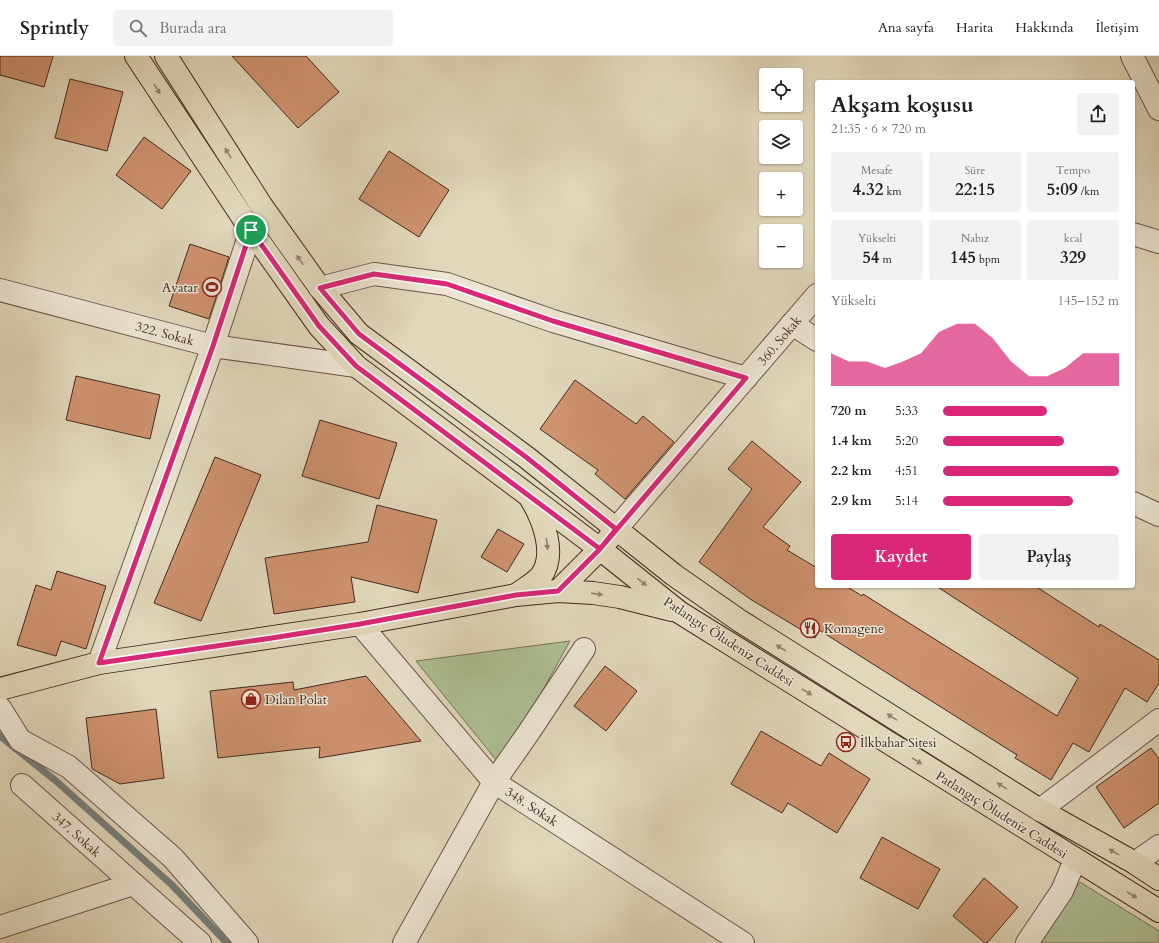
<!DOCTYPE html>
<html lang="tr">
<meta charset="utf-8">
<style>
:root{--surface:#fff;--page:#f2f2f2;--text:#202124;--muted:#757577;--line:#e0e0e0;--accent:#db2777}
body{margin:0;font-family:Cardo,serif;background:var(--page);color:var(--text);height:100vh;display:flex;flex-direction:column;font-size:15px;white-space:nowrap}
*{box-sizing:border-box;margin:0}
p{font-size:13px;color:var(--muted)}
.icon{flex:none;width:22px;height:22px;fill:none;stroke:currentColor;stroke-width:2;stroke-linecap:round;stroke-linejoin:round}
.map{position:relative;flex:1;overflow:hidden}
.details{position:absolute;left:815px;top:24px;width:320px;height:508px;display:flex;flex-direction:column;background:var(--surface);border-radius:4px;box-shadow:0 1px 3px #0004}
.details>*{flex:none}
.buttons{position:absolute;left:759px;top:12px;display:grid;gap:8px}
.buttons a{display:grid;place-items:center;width:44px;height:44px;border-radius:4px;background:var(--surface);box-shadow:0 1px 3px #0004;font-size:20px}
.pin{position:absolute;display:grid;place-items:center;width:34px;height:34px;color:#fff;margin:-17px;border:2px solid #fff;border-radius:50%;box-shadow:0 1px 4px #0007}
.round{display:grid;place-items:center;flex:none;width:42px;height:42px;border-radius:4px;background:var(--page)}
.summary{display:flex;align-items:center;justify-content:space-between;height:68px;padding:0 16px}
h1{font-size:22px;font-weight:800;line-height:30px}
.figures{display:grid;grid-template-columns:repeat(3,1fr);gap:6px;height:68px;padding:4px 16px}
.figures div{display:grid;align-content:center;border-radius:4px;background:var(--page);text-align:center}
.figures b{font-size:17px;font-weight:800}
.figures small{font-size:11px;font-weight:400}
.figures p{font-size:11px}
.chart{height:112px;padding:8px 16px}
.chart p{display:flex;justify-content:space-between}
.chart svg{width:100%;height:72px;margin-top:4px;fill:var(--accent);opacity:.7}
.button{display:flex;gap:8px;margin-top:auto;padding:8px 16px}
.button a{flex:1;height:46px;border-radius:4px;background:var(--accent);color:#fff;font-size:16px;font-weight:800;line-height:46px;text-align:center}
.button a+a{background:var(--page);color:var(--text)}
ul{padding:0 16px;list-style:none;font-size:13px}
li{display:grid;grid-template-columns:64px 48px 1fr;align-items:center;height:30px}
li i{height:10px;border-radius:5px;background:var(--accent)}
header{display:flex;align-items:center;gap:24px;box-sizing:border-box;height:56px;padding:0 20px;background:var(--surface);border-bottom:1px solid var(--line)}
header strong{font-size:19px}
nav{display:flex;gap:22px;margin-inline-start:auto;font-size:14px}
.search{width:280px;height:36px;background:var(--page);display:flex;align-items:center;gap:10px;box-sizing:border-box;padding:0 14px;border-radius:4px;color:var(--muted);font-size:15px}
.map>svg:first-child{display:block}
.green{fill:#adbf94;stroke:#78745a}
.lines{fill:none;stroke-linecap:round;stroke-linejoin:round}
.stream{stroke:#757f7c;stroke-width:7}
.building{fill:#ce926e;stroke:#432a20}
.minor-casing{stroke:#6a5547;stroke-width:24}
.major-casing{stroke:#432a20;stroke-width:24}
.minor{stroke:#ece5d3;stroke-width:22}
.major{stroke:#e1d7bb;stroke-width:22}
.oneway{fill:#92806e}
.route-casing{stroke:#fff;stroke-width:8}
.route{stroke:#db2777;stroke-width:5}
.labels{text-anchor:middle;stroke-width:3;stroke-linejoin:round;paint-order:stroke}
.poi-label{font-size:13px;fill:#432a20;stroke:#ece5d3;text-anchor:start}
.street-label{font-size:13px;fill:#432a20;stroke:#ece5d3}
</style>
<header>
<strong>Sprintly</strong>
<div class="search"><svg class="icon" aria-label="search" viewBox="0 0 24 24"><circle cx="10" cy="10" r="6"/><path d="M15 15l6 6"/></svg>Burada ara</div>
<nav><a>Ana sayfa</a><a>Harita</a><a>Hakkında</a><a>İletişim</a></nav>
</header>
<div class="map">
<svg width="1159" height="887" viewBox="0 0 1159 887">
<rect width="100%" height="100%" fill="#e1d7bb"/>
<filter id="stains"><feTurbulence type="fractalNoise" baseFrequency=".005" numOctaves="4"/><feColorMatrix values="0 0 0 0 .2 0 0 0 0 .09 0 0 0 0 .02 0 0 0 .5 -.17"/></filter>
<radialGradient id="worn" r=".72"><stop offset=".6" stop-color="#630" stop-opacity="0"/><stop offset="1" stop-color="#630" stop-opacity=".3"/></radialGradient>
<g class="green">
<polygon points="570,585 501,710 416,605"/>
<polygon points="1080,826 1159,875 1159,887 1041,887"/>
</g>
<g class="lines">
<polyline class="stream" points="0,680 56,725 172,829 227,887"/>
</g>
<g class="building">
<polygon points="0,0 53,0 44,31 0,19"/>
<polygon points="232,0 306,0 339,36 298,72"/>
<polygon points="70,23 123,36 107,95 55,82"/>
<polygon points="144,81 191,115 162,153 116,119"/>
<polygon points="389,95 449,134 419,181 359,143"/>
<polygon points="190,188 229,201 209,263 169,250"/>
<polygon points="76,320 160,339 150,383 66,364"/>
<polygon points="575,324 636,368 643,360 674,386 625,443 595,418 598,414 540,373"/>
<polygon points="320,364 397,387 379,443 302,420"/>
<polygon points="752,385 801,426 763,471 790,490 787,494 817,512 817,530 846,530 862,540 863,538 1057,660 1078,622 936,530 1035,530 1099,571 1100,568 1159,604 1159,627 1147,646 1125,632 1089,696 1073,687 1051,724 1015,702 1017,699 819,574 815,582 750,543 699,506 752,433 728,413"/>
<polygon points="215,401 261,419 201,565 154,547"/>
<polygon points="377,449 437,464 418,537 351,521 355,546 274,558 265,502 368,486"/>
<polygon points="498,473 524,488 507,516 481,501"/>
<polygon points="57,515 106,530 86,593 61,585 56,600 17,589 36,529 51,534"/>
<polygon points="605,610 637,635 606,675 574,650"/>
<polygon points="366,620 421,685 319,702 320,691 218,702 210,635 293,626 294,634"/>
<polygon points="156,653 164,722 120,728 92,713 86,662"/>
<polygon points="761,675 821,710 829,697 870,723 837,777 788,747 782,757 731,728"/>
<polygon points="1151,692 1159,703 1159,747 1124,772 1096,731"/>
<polygon points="882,781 940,813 918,853 860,822"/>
<polygon points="984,822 1018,851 987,887 985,887 953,860"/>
</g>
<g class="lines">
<g class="minor-casing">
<g id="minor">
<polyline points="1132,0 1159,53"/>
<polyline points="1133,178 1159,186"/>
<polyline points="320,232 374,218 447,228 553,265 746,322"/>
<polyline points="0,234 213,290 356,310"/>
<polyline points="792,268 817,284"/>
<polyline points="1133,447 1159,459"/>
<polyline points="616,473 817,239"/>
<polyline points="360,568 494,726 743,887"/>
<polyline points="99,607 213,290 251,174"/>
<polyline points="0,652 20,684 69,711 173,802 247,887"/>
<polyline points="22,729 200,887"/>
<polyline points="1040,754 1159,664"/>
<polyline points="1135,807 1159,790"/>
<polyline points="0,871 133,828"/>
<polyline points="404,887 494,726 529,676 584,593"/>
<polyline points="1027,887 1062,835 1075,804"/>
</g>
</g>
<g class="major-casing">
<g id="major">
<polyline points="136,0 251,174 319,270 356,310 600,493 679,556 1159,855"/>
<polyline points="166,0 261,149 320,232 359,278 526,401 674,519 740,565 1040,754 1135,807 1159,823"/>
<polyline points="558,535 600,493 610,481"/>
<path d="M 516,539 C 524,533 534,528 541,520 C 557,498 543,463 531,443"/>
<polyline points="0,633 99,607 360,568 516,539 558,535 593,537 620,541 672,554"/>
</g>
</g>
<use href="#minor" class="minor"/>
<use href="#major" class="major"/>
</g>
<defs><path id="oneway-solid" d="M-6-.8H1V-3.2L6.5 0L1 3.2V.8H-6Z"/></defs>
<g class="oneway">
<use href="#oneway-solid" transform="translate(157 33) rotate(57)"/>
<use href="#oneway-solid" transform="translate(228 97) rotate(-122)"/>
<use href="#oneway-solid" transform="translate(300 204) rotate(-126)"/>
<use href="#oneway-solid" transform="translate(547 488) rotate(84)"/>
<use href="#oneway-solid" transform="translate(642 526) rotate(39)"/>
<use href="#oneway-solid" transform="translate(597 538) rotate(8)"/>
<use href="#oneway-solid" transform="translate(781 592) rotate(-148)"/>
<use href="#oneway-solid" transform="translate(807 636) rotate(32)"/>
<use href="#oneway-solid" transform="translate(892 661) rotate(-148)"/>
<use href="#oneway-solid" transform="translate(917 705) rotate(32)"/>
<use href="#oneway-solid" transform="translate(1002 730) rotate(-148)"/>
<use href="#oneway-solid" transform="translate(1114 796) rotate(-151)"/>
<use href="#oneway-solid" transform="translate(1132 839) rotate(31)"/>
</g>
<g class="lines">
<g class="route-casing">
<polyline id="route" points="251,174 213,290 99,607 272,582 360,568 516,539 558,535 600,493 746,322 553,265 447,228 374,218 320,232 359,278 526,401 616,473 600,493 356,310 319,270 251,174"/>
</g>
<use href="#route" class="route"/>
</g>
<defs>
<g id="stadium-ring" transform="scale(1)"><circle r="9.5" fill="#ece5d3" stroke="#8f2418" stroke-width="1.5"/><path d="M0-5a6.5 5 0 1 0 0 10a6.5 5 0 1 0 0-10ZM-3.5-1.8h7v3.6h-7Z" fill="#8f2418"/></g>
<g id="restaurant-ring" transform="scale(1)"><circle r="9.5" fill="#ece5d3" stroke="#8f2418" stroke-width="1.5"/><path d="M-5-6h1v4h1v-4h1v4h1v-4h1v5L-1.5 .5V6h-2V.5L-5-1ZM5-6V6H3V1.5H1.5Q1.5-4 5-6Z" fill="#8f2418"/></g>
<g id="shop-ring" transform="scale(1)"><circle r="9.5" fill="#ece5d3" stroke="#8f2418" stroke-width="1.5"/><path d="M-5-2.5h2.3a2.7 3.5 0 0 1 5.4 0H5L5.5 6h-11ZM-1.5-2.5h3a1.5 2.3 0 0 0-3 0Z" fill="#8f2418"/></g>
<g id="bus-ring" transform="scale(1)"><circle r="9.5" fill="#ece5d3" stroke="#8f2418" stroke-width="1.5"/><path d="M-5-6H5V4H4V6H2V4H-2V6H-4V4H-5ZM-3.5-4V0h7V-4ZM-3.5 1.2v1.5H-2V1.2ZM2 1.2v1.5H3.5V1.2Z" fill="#8f2418"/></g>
</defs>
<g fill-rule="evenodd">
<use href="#stadium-ring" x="212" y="231"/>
<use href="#restaurant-ring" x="810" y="572"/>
<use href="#shop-ring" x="251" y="643"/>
<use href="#bus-ring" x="846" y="686"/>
</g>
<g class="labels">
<g class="poi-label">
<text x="198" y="236" text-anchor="end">Avatar</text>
<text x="824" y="577">Komagene</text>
<text x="265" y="648">Dilan Polat</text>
<text x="860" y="691">İlkbahar Sitesi</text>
</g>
<g class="street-label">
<text transform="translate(165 277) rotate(15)" y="5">322. Sokak</text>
<text transform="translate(779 284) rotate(-50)" y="5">360. Sokak</text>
<text transform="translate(729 585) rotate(33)" y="5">Patlangıç Öludeniz Caddesi</text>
<text transform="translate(532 750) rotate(33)" y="5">348. Sokak</text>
<text transform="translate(1002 758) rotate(32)" y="5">Patlangıç Öludeniz Caddesi</text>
<text transform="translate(77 778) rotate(42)" y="5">347. Sokak</text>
</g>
</g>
<rect width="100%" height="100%" filter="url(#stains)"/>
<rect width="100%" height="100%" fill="url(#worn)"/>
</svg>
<div class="buttons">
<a><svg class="icon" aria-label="locate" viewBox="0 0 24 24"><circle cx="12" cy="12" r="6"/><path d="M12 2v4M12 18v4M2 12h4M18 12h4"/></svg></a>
<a><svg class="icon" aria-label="layers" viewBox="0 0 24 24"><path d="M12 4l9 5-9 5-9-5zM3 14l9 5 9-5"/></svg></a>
<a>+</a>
<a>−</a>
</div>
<div class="pin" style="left:251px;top:174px;background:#1e9e55"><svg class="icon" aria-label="arrive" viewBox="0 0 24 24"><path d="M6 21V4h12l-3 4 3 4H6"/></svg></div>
<section class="details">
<div class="summary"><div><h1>Akşam koşusu</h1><p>21:35 · 6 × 720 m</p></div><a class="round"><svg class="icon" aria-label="share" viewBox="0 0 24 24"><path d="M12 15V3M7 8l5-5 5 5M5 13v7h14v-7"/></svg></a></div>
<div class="figures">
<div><p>Mesafe</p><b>4.32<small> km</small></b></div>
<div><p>Süre</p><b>22:15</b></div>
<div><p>Tempo</p><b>5:09<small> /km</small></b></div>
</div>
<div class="figures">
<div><p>Yükselti</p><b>54<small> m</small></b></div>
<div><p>Nabız</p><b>145<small> bpm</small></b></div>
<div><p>kcal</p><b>329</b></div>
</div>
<div class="chart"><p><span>Yükselti</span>145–152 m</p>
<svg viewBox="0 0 160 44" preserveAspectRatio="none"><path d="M0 44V24L10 29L20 29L30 33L40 29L50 24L60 11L70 6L80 6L90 15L100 29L110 38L120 38L130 33L140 24L150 24L160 24V44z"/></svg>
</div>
<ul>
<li><b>720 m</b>5:33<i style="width:59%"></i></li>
<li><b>1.4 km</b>5:20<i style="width:69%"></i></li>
<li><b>2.2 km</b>4:51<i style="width:100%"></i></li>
<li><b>2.9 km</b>5:14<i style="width:74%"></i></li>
</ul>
<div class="button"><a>Kaydet</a><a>Paylaş</a></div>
</section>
</div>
